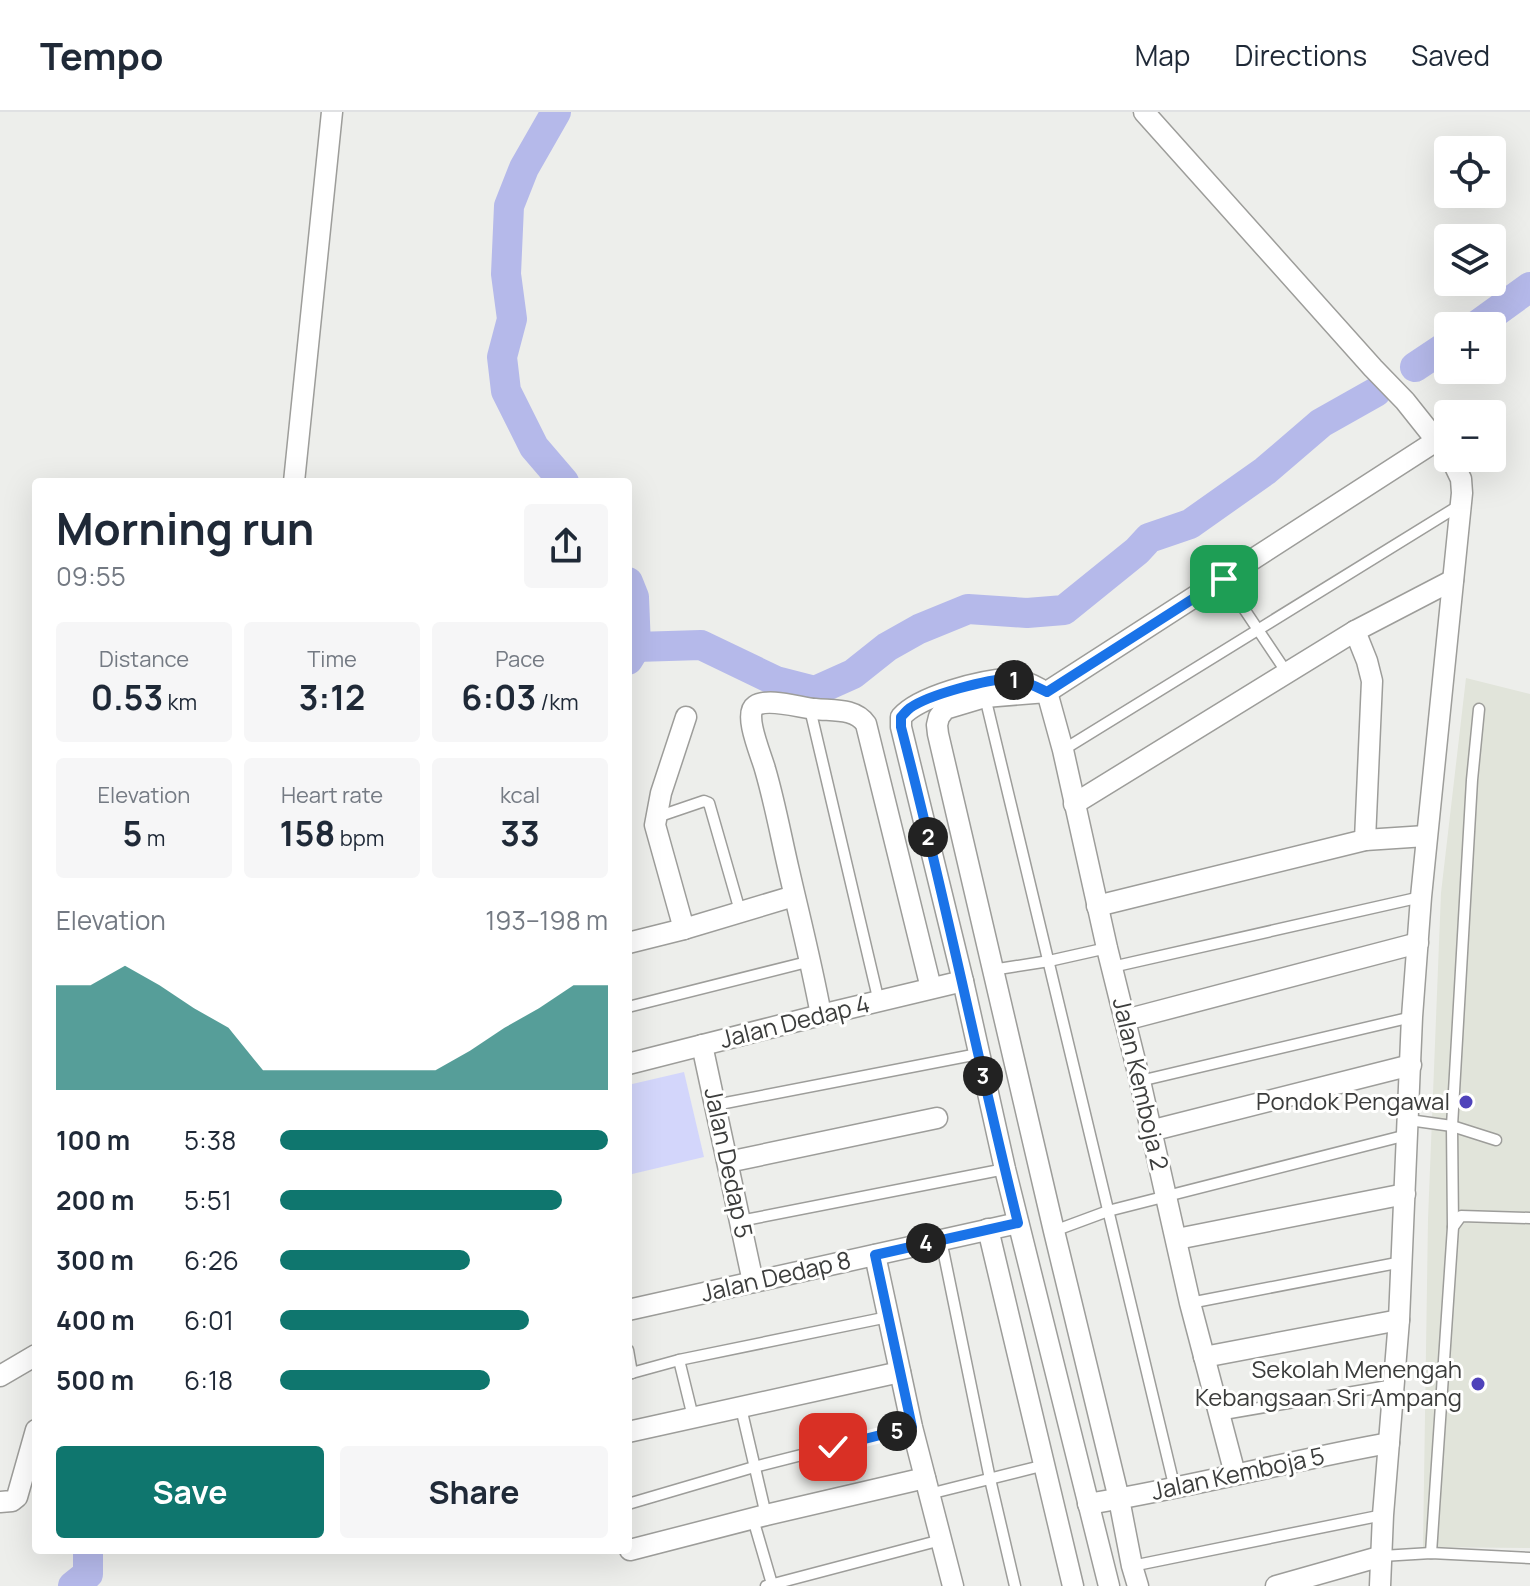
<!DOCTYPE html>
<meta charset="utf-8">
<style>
:root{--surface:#fff;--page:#f6f6f7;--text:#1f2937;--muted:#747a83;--line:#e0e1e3;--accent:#0f766e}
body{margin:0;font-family:Manrope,sans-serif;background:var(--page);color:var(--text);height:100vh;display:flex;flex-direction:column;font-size:30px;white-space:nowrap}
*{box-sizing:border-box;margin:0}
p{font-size:26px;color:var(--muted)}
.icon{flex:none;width:44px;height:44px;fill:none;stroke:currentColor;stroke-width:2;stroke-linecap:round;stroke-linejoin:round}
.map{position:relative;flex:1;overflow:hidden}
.drawer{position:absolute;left:32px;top:366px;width:600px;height:1076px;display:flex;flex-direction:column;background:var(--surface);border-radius:8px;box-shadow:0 8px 32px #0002}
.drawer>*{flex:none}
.tools{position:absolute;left:1434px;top:24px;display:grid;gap:16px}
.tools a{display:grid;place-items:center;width:72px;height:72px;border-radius:8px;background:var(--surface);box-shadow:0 8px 32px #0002;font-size:40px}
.pin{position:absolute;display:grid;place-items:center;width:68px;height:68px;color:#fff;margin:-34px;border-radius:16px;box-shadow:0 4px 12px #0006}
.km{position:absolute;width:40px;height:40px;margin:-20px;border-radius:50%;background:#222;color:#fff;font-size:22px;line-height:40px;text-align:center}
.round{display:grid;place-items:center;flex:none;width:84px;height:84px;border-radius:8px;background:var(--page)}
.headline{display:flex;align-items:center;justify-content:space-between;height:136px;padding:0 24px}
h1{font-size:44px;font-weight:700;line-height:60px}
.figures{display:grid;grid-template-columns:repeat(3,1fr);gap:12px;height:136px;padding:8px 24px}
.figures div{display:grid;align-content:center;border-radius:8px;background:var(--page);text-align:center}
.figures b{font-size:34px;font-weight:700}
.figures small{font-size:22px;font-weight:400}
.figures p{font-size:22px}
.chart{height:224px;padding:16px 24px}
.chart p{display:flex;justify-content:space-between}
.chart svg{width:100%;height:144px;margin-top:8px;fill:var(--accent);opacity:.7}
.cta{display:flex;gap:16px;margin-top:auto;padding:16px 24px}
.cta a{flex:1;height:92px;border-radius:8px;background:var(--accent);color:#fff;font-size:32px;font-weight:700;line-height:92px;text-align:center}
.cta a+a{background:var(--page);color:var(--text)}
ul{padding:0 24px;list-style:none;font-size:26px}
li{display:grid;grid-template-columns:128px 96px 1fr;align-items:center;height:60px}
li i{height:20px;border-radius:10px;background:var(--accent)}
header{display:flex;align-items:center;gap:48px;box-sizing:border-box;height:112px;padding:0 40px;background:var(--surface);border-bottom:2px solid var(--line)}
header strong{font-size:38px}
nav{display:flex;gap:44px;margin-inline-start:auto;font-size:28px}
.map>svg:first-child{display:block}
.built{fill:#e1e4da}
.green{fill:#d3d6fb}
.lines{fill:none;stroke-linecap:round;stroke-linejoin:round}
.river{stroke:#b5b9ea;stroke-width:30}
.lane-casing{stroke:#9d9d9a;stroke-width:13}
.street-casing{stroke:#9d9d9a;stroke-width:23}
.lane{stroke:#fff;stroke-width:10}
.street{stroke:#fff;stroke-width:20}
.route-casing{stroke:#fff;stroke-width:16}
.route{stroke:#1a73e8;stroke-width:10}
.poi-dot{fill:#4f43ba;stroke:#fffffe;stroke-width:3}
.labels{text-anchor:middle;stroke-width:6;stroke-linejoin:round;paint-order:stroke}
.street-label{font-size:24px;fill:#3c3d3c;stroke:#fffffe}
.poi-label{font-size:24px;fill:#3c3d3c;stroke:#fffffe;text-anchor:end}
</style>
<header>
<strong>Tempo</strong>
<nav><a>Map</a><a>Directions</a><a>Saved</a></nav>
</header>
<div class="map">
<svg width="1530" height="1474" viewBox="0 0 1530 1474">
<rect width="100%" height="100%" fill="#edeeeb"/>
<polygon class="built" points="1466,566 1530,582 1530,1436 1423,1435 1428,1107 1441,781"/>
<polygon class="green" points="684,960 704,1045 628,1063 628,973"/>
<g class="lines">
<g class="river">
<polyline points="556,0 524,56 509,94 506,162 512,207 502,245 506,279 534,335 564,370"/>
<polyline points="1476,214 1530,175"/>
<polyline points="1415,255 1448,233"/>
<polyline points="628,470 634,485 636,535 628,548"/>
<polyline points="636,535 701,533 776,569 815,579 853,562 887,535 919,517 968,497 1027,501 1064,498 1137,439 1149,426 1190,412 1265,359 1321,311 1376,280"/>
<polyline points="73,1474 88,1462 88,1438"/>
</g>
<g class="lane-casing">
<g id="lane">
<polyline points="1224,467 1287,561"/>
<polyline points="985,585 1175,1377"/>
<polyline points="810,597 879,890"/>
<polyline points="1063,638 1460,393"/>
<polyline points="657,705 704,689 709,691 740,799"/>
<polyline points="1112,855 1421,785"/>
<polyline points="992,858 1049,849 1107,836"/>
<polyline points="628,895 811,849"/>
<polyline points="1140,969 1412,905"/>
<polyline points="715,993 978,942"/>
<polyline points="1409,1008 1452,1014 1496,1028"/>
<polyline points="740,1109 1005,1057"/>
<polyline points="1453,1115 1452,1014 1472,668 1479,597"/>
<polyline points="1054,1119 1108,1099 1407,1023"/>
<polyline points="941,1128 990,1367 1015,1474"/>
<polyline points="1190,1191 1402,1150"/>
<polyline points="628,1238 632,1261"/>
<polyline points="679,1248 693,1305"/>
<polyline points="628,1262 679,1248 888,1205"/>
<polyline points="741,1296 766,1403"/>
<polyline points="1218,1303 1394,1273"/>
<polyline points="929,1382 1045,1353"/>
<polyline points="628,1392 754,1355 912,1315"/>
<polyline points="753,1407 772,1472"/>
<polyline points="1431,1441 1453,1115 1461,1104 1530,1106"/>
<polyline points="1382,1444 1431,1441 1530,1446"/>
<polyline points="1132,1454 1383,1403"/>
<polyline points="766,1474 941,1428"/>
</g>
</g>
<g class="street-casing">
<g id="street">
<polyline points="1144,0 1373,256 1405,289 1444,338"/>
<polyline points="294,370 332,0"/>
<polyline points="1355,519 1367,549 1372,569 1365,728"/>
<path d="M 1040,577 C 1031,572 1020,567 1009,567 C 982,568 919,584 901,605 L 901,615 L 963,869 L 1005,1057 L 1109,1474"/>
<polyline points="1047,580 1063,638 1107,836 1140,969 1190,1191 1235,1362"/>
<polyline points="1074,692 1355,519 1453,468"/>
<polyline points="1097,794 1365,728 1426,724"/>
<polyline points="684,817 655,713 661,681 686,605"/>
<polyline points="628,831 684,817 794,784"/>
<path d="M 821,903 C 812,854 800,807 789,759 C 781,725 775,691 765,657 C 762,645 743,602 755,594 C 768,585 801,596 815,597 C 833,599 855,596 866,612 L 931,876"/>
<polyline points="1125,908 1418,831"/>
<polyline points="702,933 753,1170"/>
<polyline points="628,952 821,903 963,869"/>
<polyline points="1150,1019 1411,953"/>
<polyline points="728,1050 937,1006"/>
<polyline points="988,1117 1073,1474"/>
<polyline points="1177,1127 1405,1082"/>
<polyline points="875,1143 912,1315 953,1474"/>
<polyline points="628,1198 1018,1111"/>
<polyline points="1204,1245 1399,1208"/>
<polyline points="0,1264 36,1243"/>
<polyline points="628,1320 900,1260"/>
<polyline points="0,1390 12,1389 17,1385 36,1318"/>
<path d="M 1088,1392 C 1189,1376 1288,1349 1389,1331"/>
<polyline points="630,1438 766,1403 925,1366"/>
<polyline points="1138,1474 1132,1454 1119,1387 1054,1119 938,622 937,613 939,605 945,597 985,585 1047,580 1436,329"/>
<polyline points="1276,1474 1382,1444"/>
<polyline points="1380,1474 1383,1403 1399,1208 1412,905 1421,785 1462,381 1461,367 1451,346"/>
</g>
</g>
<use href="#lane" class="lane"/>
<use href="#street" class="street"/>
</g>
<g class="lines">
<g class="route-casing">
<path id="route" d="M 833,1335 L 912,1315 L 875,1143 L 1018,1111 C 977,946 944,779 901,615 L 901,605 C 903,603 907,598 910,596 C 928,583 990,566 1012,567 C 1024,568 1037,575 1047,580 L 1224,467"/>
</g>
<use href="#route" class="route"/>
</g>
<g class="poi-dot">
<circle cx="1466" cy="990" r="8"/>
<circle cx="1478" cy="1272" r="8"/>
</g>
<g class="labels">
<g class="street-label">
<text transform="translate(795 910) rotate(-14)" y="8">Jalan Dedap 4</text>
<text transform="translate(1140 972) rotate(77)" y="8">Jalan Kemboja 2</text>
<text transform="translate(728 1051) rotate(78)" y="8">Jalan Dedap 5</text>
<text transform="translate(776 1165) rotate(-13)" y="8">Jalan Dedap 8</text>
<text transform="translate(1238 1362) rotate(-12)" y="8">Jalan Kemboja 5</text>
</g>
<g class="poi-label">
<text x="1450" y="998">Pondok Pengawal</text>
<text x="1462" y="1266">Sekolah Menengah<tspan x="1462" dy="28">Kebangsaan Sri Ampang</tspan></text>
</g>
</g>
</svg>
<div class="tools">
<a><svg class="icon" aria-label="locate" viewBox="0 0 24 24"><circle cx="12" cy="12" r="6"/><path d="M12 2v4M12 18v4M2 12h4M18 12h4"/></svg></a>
<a><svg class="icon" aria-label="layers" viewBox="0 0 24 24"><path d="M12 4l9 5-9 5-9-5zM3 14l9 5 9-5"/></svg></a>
<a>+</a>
<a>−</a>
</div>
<div class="pin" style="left:1224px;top:467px;background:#1e9e55"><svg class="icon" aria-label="arrive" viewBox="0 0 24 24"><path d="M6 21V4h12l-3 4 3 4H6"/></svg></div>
<div class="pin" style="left:833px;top:1335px;background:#d93025"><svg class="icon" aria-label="check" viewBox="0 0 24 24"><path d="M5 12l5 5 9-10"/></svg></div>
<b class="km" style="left:1014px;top:568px">1</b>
<b class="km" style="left:928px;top:725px">2</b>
<b class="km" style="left:983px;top:964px">3</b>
<b class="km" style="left:926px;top:1131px">4</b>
<b class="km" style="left:897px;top:1319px">5</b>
<section class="drawer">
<div class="headline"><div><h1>Morning run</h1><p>09:55</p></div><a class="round"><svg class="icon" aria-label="share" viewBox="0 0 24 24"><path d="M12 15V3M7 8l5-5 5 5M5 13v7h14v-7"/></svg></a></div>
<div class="figures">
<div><p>Distance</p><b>0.53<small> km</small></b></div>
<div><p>Time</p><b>3:12</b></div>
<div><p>Pace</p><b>6:03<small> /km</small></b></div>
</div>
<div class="figures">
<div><p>Elevation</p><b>5<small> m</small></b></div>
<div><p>Heart rate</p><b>158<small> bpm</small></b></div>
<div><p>kcal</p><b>33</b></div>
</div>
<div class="chart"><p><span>Elevation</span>193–198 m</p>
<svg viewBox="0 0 160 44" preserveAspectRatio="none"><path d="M0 44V12L10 12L20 6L30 12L40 19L50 25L60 38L70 38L80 38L90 38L100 38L110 38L120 32L130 25L140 19L150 12L160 12V44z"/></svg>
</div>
<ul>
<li><b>100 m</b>5:38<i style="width:100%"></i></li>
<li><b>200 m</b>5:51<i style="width:86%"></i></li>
<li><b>300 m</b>6:26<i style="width:58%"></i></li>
<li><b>400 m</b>6:01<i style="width:76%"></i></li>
<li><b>500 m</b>6:18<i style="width:64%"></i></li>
</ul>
<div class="cta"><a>Save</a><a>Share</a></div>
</section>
</div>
